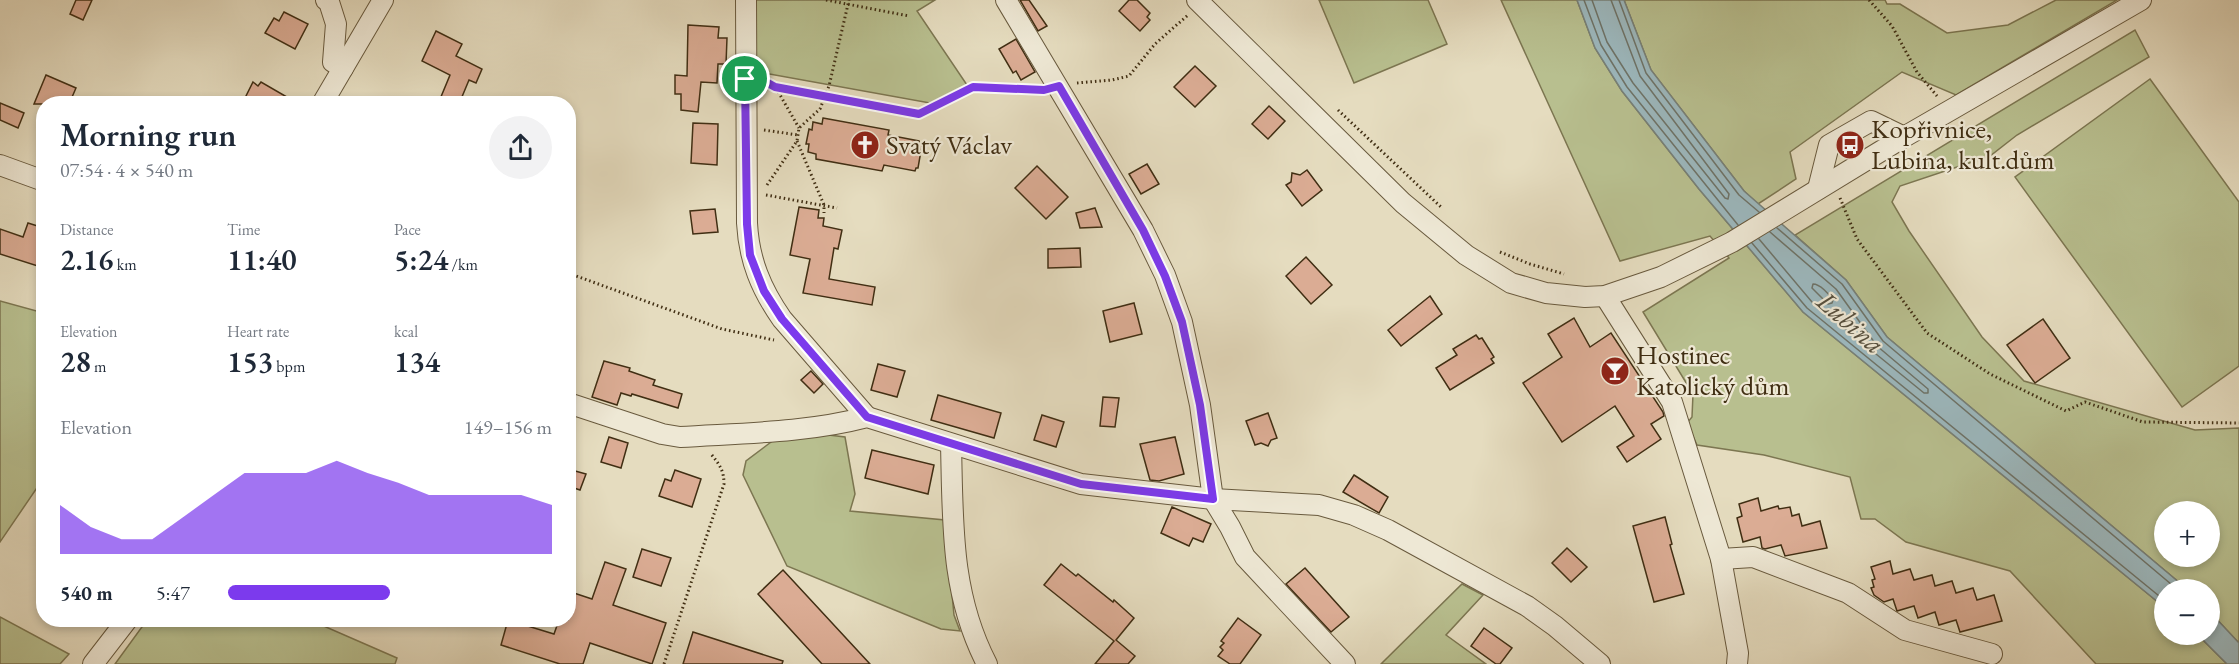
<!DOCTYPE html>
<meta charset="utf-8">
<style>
:root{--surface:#fff;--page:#f2f2f3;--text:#1f2937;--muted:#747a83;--accent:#7c3aed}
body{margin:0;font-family:"EB Garamond",serif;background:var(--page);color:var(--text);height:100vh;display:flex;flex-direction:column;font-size:22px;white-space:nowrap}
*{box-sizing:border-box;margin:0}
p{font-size:20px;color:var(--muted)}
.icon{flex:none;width:33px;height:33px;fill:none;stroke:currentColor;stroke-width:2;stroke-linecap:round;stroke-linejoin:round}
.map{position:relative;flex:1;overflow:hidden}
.sheet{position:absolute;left:36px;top:96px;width:540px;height:531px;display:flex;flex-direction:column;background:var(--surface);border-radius:24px;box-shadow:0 3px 9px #0003}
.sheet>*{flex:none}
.buttons{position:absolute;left:2154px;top:501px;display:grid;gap:12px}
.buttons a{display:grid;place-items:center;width:66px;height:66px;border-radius:50%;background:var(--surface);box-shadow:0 3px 9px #0003;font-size:30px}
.pin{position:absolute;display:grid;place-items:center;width:51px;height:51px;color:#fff;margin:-26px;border:3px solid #fff;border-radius:50%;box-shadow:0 2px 6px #0007}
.round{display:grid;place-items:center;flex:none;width:63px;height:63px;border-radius:32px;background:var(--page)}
.headline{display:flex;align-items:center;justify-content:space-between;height:102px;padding:0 24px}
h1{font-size:33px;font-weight:600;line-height:45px}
.metrics{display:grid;grid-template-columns:repeat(3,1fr);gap:9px;height:102px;padding:6px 24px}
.metrics div{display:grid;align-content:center}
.metrics b{font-size:30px;font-weight:600}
.metrics small{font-size:16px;font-weight:400}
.metrics p{font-size:16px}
.chart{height:168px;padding:12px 24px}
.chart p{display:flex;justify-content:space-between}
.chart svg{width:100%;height:108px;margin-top:6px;fill:var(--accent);opacity:.7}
ul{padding:0 24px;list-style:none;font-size:20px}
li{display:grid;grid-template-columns:96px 72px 1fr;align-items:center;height:45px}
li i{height:15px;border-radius:8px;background:var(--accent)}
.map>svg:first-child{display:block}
.green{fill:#b8bf8f;stroke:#7c7651;stroke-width:1.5;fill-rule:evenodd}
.water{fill:#9cb8be;stroke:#77817a;stroke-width:1.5}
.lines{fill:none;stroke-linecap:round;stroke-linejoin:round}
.shore{stroke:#6e7368;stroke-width:1.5}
.building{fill:#dbac94;stroke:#402e13;stroke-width:1.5}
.minor-casing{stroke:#695a3e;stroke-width:22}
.path{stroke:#402e13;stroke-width:3;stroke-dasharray:1.5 3;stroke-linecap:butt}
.minor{stroke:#eee8d5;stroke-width:20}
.route-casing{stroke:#fff;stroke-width:12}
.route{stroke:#7c3aed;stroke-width:8}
.labels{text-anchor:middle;stroke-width:4.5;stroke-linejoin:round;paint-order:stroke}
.poi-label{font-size:27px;fill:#402e13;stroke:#eee8d5;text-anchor:start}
.water-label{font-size:28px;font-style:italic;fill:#57503e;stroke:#eee8d5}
</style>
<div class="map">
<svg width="2239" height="664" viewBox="0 0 2239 664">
<rect width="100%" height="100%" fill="#e5dcbf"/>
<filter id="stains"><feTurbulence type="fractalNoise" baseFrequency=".00333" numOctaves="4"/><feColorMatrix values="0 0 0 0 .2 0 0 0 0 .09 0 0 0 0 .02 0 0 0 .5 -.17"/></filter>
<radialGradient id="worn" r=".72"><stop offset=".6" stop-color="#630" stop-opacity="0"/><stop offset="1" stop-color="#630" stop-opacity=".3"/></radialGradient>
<g class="green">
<polygon points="753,0 935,0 917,11 967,85 930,103 764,73 754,75"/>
<polygon points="1319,0 1428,0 1447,44 1354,83"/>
<polygon points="1501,0 1577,0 1595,48 1622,91 1699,189 1803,312 2164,607 2164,634 2198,635 2227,664 2096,664 2010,571 1906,542 1875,519 1861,519 1850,477 1764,455 1697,445 1687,423 1692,417 1693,394 1643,312 1729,258 1710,236 1620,261"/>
<polygon points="1624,0 1885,0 1887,4 1900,4 1947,33 2008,25 2056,0 2117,0 1956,95 1902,72 1790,152 1796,179 1758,204 1744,191 1651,70"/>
<path d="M 2135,30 L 2149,57 L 2017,135 L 1990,156 L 1900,186 L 1892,202 L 1909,231 L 1982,337 L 2024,381 L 2195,430 L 2239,428 L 2239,643 L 2210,612 L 2210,590 L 2187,589 L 1887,337 L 1846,280 L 1795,235 ZM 2164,512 L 2210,512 L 2210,556 L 2164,556 Z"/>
<polygon points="2150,79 2239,202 2239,366 2182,407 2015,177"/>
<polygon points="0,301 44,313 43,479 0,542"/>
<polygon points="787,430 845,437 855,494 850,511 945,520 954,615 960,631 941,629 787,566 743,475 746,461"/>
<polygon points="1462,584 1483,595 1446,635 1486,664 1381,664"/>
<polygon points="0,617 69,654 60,664 0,664"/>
<polygon points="147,620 310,620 397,658 395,664 115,664"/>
</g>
<g class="water">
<polygon points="1577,0 1624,0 1651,70 1744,191 1846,280 1887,337 2187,589 2164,590 2164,607 1803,312 1699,189 1622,91 1595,48"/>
<polygon points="2210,612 2239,643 2239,664 2227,664 2198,635 2210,634"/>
</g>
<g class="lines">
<g class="shore">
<polyline points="1584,0 1601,45 1627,87 1738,225"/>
<polyline points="1592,0 1607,42 1633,83 1725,198 1728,199 1729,194 1640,76 1611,0"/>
<polyline points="1619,0 1646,73 1739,195 1759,212"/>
<polyline points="1777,228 1842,284 1883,341 2178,590"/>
<polyline points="1759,239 1812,302 1924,393 1928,393 1928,389 1877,346 1836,289 1770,232"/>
<polyline points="1752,243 1807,308 2164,600"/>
<path d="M 1813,284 C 1820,284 1829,294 1833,300 L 1832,303 L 1828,304 L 1812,288 Z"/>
</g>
</g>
<g class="building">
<polygon points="76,0 92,0 83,20 70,14"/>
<polygon points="1020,0 1029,0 1047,26 1038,31"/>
<polygon points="1129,0 1137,0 1150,13 1147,17 1150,20 1140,31 1119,11"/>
<polygon points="284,12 308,24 295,49 265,33 274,18 279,21"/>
<polygon points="688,25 719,27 718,38 727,38 726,64 718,64 717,83 701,82 698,112 681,110 681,94 675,94 675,75 687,76"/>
<polygon points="436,31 462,44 456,56 482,69 476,83 469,80 459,104 438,104 450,75 422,61"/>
<polygon points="1016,39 1035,72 1021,80 1016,71 1013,73 999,49"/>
<polygon points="1195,66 1216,86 1195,107 1174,87"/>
<polygon points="46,75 76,88 69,104 34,104"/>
<polygon points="253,82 258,86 261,82 299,104 254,104 245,98"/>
<polygon points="0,103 24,113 18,128 0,120"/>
<polygon points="1269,106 1285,121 1268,139 1252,124"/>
<polygon points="823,118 889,130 888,135 919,141 920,144 922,145 918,168 916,168 915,171 884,165 882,171 816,159 816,154 808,152 809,144 806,144 809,129 812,130 813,122 822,124"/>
<polygon points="693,123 718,124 717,165 691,163"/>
<polygon points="1147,164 1159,184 1141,194 1129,174"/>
<polygon points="1037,166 1068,197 1046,219 1015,188"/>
<polygon points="1307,170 1322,190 1302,206 1286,185 1291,182 1292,173 1300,175"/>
<polygon points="799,207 819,210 818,218 824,218 823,226 842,230 838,249 834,248 829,279 875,287 872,305 803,293 810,259 790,255"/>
<polygon points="1095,208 1102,227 1080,228 1076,213"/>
<polygon points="715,209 718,232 693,234 690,211"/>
<polygon points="28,223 44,228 44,268 0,254 0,229 23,237"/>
<polygon points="1080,248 1081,267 1048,268 1048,249"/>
<polygon points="1306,257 1332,285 1311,304 1286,276"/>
<polygon points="1430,296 1442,314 1401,346 1388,330"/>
<polygon points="1134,303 1142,334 1110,342 1103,311"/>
<polygon points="1574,318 1590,347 1611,333 1663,412 1664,416 1651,424 1661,439 1627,462 1617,447 1634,436 1615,406 1562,442 1523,383 1562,357 1548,334"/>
<polygon points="2043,319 2070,358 2035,383 2007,345"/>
<polygon points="1476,335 1479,339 1482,338 1494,357 1491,359 1494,363 1450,390 1436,368 1457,355 1453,349"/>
<polygon points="604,361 630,368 629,371 655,380 653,385 682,394 678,408 632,394 631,396 621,393 617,405 592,397"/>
<polygon points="878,364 905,371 897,397 871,390"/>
<polygon points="811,371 823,384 814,393 801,380"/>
<polygon points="938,395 1001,413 994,438 931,420"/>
<polygon points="1103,397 1119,398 1115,427 1100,426"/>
<polygon points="1268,413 1277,438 1271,440 1268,446 1261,443 1255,445 1246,421"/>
<polygon points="1042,415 1064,422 1056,447 1034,440"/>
<polygon points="609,437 628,443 621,468 601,462"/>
<polygon points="1175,437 1184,474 1159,481 1150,480 1140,444"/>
<polygon points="872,450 934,465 928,494 865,478"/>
<polygon points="568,469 586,474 580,490 568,486"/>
<polygon points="675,470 701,479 692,507 659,496 665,479 671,481"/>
<polygon points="1354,475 1388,497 1379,513 1343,492"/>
<polygon points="1758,498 1761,511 1778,506 1779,509 1790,507 1792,516 1799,514 1802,526 1820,521 1827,548 1785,556 1781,545 1765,549 1762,548 1760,537 1743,542 1737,518 1742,516 1739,504"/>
<polygon points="1172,507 1211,524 1203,542 1193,538 1189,546 1161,533"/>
<polygon points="1665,517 1672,544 1670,545 1684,594 1654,602 1633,526"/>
<polygon points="1567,548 1587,567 1571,582 1552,563"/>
<polygon points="642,549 671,558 661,586 633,577"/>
<polygon points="1890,561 1893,574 1910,569 1914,580 1932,575 1935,586 1952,581 1956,593 1973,588 1977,600 1994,595 2002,621 1960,632 1956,620 1939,625 1935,612 1918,618 1914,606 1897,611 1893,599 1884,602 1874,595 1871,588 1874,587 1872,580 1875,579 1871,567"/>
<polygon points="605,562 626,569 613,605 666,623 652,664 590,643 583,664 560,664 501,645 508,620 554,634 559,620 568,620 568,591 592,599"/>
<polygon points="1061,564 1076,576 1078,574 1113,602 1114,600 1134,618 1116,640 1135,656 1128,664 1095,664 1114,641 1044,585"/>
<polygon points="1305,568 1349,617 1331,632 1286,584"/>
<polygon points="783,570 870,664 822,664 758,594"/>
<polygon points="1238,618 1261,635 1240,664 1230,664 1218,656 1223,650 1220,647 1224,643 1221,641"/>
<polygon points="1484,628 1512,648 1500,664 1496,664 1471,646"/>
<polygon points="693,632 783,661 782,664 683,664"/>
</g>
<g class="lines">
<g class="minor-casing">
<g id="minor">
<polyline points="326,0 329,2 336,24 333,62 343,68"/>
<path d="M 746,0 L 747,223 C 749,260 761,289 782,319 L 867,417"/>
<polyline points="1006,0 1143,230 1165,275 1182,322 1200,405 1213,499 1230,527 1245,557 1345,664"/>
<polyline points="1197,0 1403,203 1466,255 1511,283 1546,293 1585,297 1605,296 1661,277 1732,242 1904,137 2141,0"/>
<polyline points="322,104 383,0"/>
<polyline points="0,165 44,181"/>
<polyline points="1818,189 1829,145 1871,121 1904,137"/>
<polyline points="1605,296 1672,402 1721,559 1738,653 1737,664"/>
<path d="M 568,403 L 662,434 L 680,437 C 742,433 806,433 867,417 L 1081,484 L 1213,499 L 1319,505 L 1354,515 L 1388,530 L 1527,606 L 1555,626 L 1600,664"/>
<path d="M 951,444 C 953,521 950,593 987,664"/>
<polyline points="1721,559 1753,557 1848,593 1905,630 1992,654"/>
<polyline points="93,664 127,620"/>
</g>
</g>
<g class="path">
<polyline points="826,0 909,16"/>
<polyline points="1869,0 1892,26 1917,72 1937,96"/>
<polyline points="765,82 775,87 919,114 973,87 1036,89"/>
<polyline points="1077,83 1112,80 1129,76 1155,44 1188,15"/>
<polyline points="776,88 799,128"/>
<polyline points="1338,110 1442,208"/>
<polyline points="764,130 798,135"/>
<polyline points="797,141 824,205 824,213"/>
<polyline points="767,185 797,141 799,128 820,109 829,86 849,0"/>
<polyline points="766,195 837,208"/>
<polyline points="1840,198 1857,239 1927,333 1990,374 2066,411 2085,402 2143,422 2239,423"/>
<polyline points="1500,252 1530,264 1564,274"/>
<polyline points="568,273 722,329 774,340"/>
<path d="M 664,664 L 724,484 C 724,470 719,464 711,454"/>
</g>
<use href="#minor" class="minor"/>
</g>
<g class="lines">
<g class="route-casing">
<polygon id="route" points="745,79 766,82 775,87 919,114 973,87 1044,90 1059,86 1143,230 1165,276 1182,322 1200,405 1213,499 1081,484 867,417 782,319 764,291 750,255 747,224"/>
</g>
<use href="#route" class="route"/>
</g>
<defs>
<g id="church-disc" transform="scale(1.5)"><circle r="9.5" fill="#8f2418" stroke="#eee8d5"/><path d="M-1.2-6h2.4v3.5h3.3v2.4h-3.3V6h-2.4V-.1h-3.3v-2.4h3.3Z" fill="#fff"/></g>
<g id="bus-disc" transform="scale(1.5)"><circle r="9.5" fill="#8f2418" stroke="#eee8d5"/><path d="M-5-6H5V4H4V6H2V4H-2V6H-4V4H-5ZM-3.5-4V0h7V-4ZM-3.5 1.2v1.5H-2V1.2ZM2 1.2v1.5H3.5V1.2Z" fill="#fff"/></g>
<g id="bar-disc" transform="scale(1.5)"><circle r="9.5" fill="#8f2418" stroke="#eee8d5"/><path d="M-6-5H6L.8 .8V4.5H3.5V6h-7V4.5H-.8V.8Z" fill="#fff"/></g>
</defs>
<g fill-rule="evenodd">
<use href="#church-disc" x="865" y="145"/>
<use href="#bus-disc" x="1850" y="145"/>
<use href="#bar-disc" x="1615" y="371"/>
</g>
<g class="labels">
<g class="poi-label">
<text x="1871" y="138">Kopřivnice,<tspan x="1871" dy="31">Lubina, kult.dům</tspan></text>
<text x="886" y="154">Svatý Václav</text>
<text x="1636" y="364">Hostinec<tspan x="1636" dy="31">Katolický dům</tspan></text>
</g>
<g class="water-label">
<text transform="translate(1851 322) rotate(41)" y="10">Lubina</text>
</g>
</g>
<rect width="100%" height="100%" filter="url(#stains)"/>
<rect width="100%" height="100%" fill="url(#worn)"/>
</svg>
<div class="buttons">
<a>+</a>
<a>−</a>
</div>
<div class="pin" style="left:745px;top:79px;background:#1e9e55"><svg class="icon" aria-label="arrive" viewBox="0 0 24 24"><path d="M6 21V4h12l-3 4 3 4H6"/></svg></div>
<section class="sheet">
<div class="headline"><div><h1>Morning run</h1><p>07:54 · 4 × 540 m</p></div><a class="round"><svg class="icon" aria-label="share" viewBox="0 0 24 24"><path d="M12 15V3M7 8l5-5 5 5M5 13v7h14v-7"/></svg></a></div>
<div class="metrics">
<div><p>Distance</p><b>2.16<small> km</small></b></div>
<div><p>Time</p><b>11:40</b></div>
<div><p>Pace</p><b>5:24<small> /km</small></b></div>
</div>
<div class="metrics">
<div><p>Elevation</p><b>28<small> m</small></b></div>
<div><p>Heart rate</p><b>153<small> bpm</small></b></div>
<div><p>kcal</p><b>134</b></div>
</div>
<div class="chart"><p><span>Elevation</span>149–156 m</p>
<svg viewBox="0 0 160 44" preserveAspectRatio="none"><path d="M0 44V24L10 33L20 38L30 38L40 29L50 20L60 11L70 11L80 11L90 6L100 11L110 15L120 20L130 20L140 20L150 20L160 24V44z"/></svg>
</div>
<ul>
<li><b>540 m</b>5:47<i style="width:50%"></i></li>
</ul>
</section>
</div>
